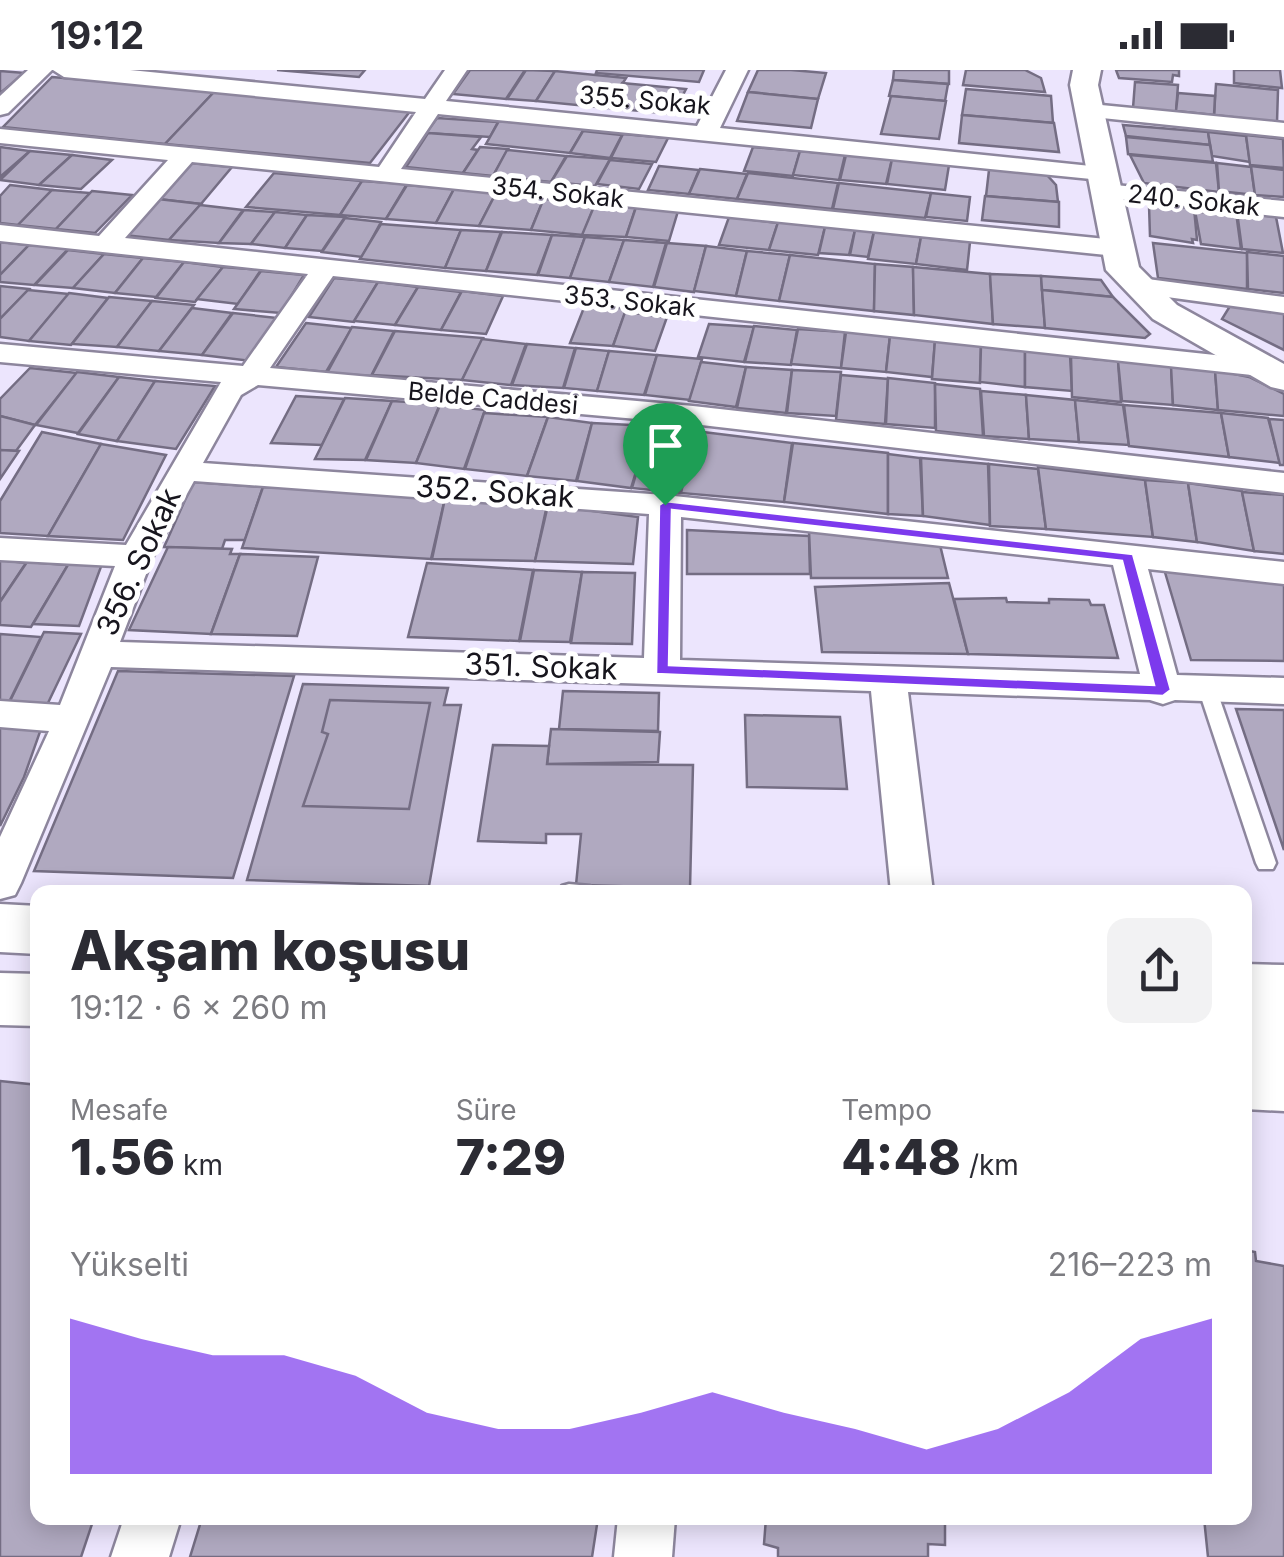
<!DOCTYPE html>
<html lang="tr">
<meta charset="utf-8">
<style>
:root{--surface:#fff;--page:#f2f2f3;--text:#2b2b33;--muted:#7c7c81;--accent:#7c3aed}
body{margin:0;font-family:Inter,sans-serif;background:var(--page);color:var(--text);height:100vh;display:flex;flex-direction:column;font-size:38px;white-space:nowrap}
*{box-sizing:border-box;margin:0}
p{font-size:32px;color:var(--muted)}
.icon{flex:none;width:55px;height:55px;fill:none;stroke:currentColor;stroke-width:2;stroke-linecap:round;stroke-linejoin:round}
.map{position:relative;flex:1;overflow:hidden}
.side{position:absolute;left:30px;top:815px;width:1222px;height:640px;display:flex;flex-direction:column;background:var(--surface);border-radius:20px;box-shadow:0 5px 25px #0003}
.side>*{flex:none}
.pin{position:absolute;display:grid;place-items:center;width:85px;height:85px;color:#fff;margin:-102px -42px;border-radius:50% 50% 50% 0;rotate:-45deg;box-shadow:0 0 10px #0007}
.pin .icon{rotate:45deg}
.round{display:grid;place-items:center;flex:none;width:105px;height:105px;border-radius:20px;background:var(--page)}
.headline{display:flex;align-items:center;justify-content:space-between;height:170px;padding:0 40px}
h1{font-size:55px;font-weight:800;line-height:75px}
.metrics{display:grid;grid-template-columns:repeat(3,1fr);gap:15px;height:170px;padding:10px 40px}
.metrics div{display:grid;align-content:center}
.metrics b{font-size:50px;font-weight:800}
.metrics small{font-size:28px;font-weight:400}
.metrics p{font-size:28px}
.chart{height:280px;padding:20px 40px}
.chart p{display:flex;justify-content:space-between}
.chart svg{width:100%;height:180px;margin-top:10px;fill:var(--accent);opacity:.7}
.status{display:flex;justify-content:space-between;align-items:center;height:70px;padding:0 50px;background:var(--surface);direction:ltr}
.status svg{height:28px;fill:currentColor}
.map>svg:first-child{display:block}
.building{fill:#b0a9c0;stroke:#746d83;stroke-width:2.5}
.lines{fill:none;stroke-linecap:round;stroke-linejoin:round}
.service-casing{stroke:#8d869d;stroke-width:5}
.minor-casing{stroke:#8d869d;stroke-width:5}
.tertiary-casing{stroke:#8d869d;stroke-width:5}
.primary-casing{stroke:#8d869d;stroke-width:5}
.service{fill:#fff;fill-rule:evenodd}
.minor{fill:#fff;fill-rule:evenodd}
.tertiary{fill:#fff;fill-rule:evenodd}
.primary{fill:#fff;fill-rule:evenodd}
.route{fill:#7c3aed;stroke:#fff;stroke-width:2.5;fill-rule:evenodd}
.labels{text-anchor:middle;stroke-width:10;stroke-linejoin:round;paint-order:stroke}
.far-street-label{font-size:25px;fill:#17151d;stroke:#fff}
.street-label{font-size:30px;fill:#17151d;stroke:#fff}
</style>
<div class="status"><b>19:12</b><svg viewBox="0 0 49 12"><path d="M0 12V9h3v3zM5 12V6h3v6zM10 12V3h3v9zM15 12V0h3v12zM26 1h20v11H26zM47 4h2v5h-2z"/></svg></div>
<div class="map">
<svg width="1284" height="1487" viewBox="0 0 1284 1487">
<rect width="100%" height="100%" fill="#ece5fd"/>
<g class="building">
<polygon points="277,0 365,0 359,7"/>
<polygon points="470,0 525,0 506,29 453,24"/>
<polygon points="526,0 555,1 536,31 507,29"/>
<polygon points="597,0 704,0 699,12 596,3"/>
<polygon points="758,0 791,0 826,3 818,29 748,22"/>
<polygon points="894,0 949,0 949,14 893,10"/>
<polygon points="966,0 1025,0 1041,8 1045,22 963,15"/>
<polygon points="1116,0 1179,0 1179,6 1173,5 1172,12 1119,8"/>
<polygon points="1234,0 1280,0 1282,18 1234,13"/>
<polygon points="0,1 25,3 0,23"/>
<polygon points="555,1 626,8 607,38 536,31"/>
<polygon points="52,7 215,21 165,74 3,57"/>
<polygon points="893,10 948,14 945,31 889,26"/>
<polygon points="1135,12 1178,15 1176,42 1133,38"/>
<polygon points="622,13 686,19 673,44 608,38"/>
<polygon points="1216,14 1278,20 1277,52 1214,45"/>
<polygon points="966,19 1051,26 1053,53 962,45"/>
<polygon points="215,21 411,40 370,93 165,74"/>
<polygon points="748,22 818,29 811,58 737,51"/>
<polygon points="1178,23 1215,26 1214,45 1176,41"/>
<polygon points="891,26 946,31 939,69 881,64"/>
<polygon points="962,45 1054,53 1059,82 959,73"/>
<polygon points="437,48 498,52 490,67 426,63"/>
<polygon points="499,51 584,59 570,83 486,74"/>
<polygon points="1123,55 1208,62 1210,75 1126,66"/>
<polygon points="583,61 622,65 610,88 570,83"/>
<polygon points="1208,62 1246,66 1250,92 1212,86"/>
<polygon points="428,63 481,67 472,79 478,80 463,103 406,97"/>
<polygon points="623,64 668,68 656,92 611,88"/>
<polygon points="1246,65 1283,69 1284,98 1250,95"/>
<polygon points="1126,67 1210,75 1213,92 1128,84"/>
<polygon points="0,77 30,81 0,107"/>
<polygon points="480,77 508,79 493,106 463,103"/>
<polygon points="753,77 800,81 793,106 744,101"/>
<polygon points="507,80 566,86 551,112 493,106"/>
<polygon points="30,81 72,85 39,115 0,110"/>
<polygon points="800,81 845,85 839,110 793,105"/>
<polygon points="72,85 112,90 81,119 39,115"/>
<polygon points="846,85 892,89 886,114 840,110"/>
<polygon points="1130,85 1216,93 1219,122 1144,113"/>
<polygon points="567,86 610,89 595,116 551,112"/>
<polygon points="892,89 949,95 945,120 887,114"/>
<polygon points="610,90 652,94 639,119 597,114"/>
<polygon points="191,93 232,97 201,134 158,129"/>
<polygon points="1217,93 1251,97 1255,125 1219,121"/>
<polygon points="659,96 699,100 689,124 648,120"/>
<polygon points="1251,96 1284,100 1284,127 1255,125"/>
<polygon points="994,98 1046,104 1056,115 1058,132 986,126 989,100"/>
<polygon points="700,99 747,104 737,129 689,124"/>
<polygon points="274,103 362,111 340,145 246,137"/>
<polygon points="748,103 838,113 832,139 737,129"/>
<polygon points="362,111 407,114 386,149 340,145"/>
<polygon points="839,113 931,123 925,148 833,139"/>
<polygon points="10,115 52,120 18,155 0,153 0,126"/>
<polygon points="407,115 454,119 436,153 386,149"/>
<polygon points="454,119 496,123 479,156 436,153"/>
<polygon points="52,120 90,123 56,159 18,155"/>
<polygon points="92,121 132,125 95,163 56,159"/>
<polygon points="496,123 544,128 531,160 479,156"/>
<polygon points="931,123 970,127 967,151 926,147"/>
<polygon points="985,126 1059,132 1059,157 982,150"/>
<polygon points="544,128 595,134 583,165 531,160"/>
<polygon points="158,129 201,134 169,170 124,165"/>
<polygon points="595,134 636,137 626,167 582,165"/>
<polygon points="200,135 243,140 219,173 169,170"/>
<polygon points="1149,135 1194,138 1197,170 1192,169 1193,173 1150,166"/>
<polygon points="636,137 678,141 669,171 626,167"/>
<polygon points="244,140 275,142 251,174 219,173"/>
<polygon points="1209,140 1236,142 1241,179 1201,174 1195,141 1209,143"/>
<polygon points="275,142 307,145 285,178 251,174"/>
<polygon points="1237,142 1276,147 1283,183 1242,179"/>
<polygon points="307,145 345,147 322,181 285,178"/>
<polygon points="729,147 778,153 769,180 719,175"/>
<polygon points="345,148 381,152 362,187 322,182"/>
<polygon points="778,152 825,157 818,185 769,180"/>
<polygon points="381,154 461,160 445,198 360,189"/>
<polygon points="825,157 855,160 849,185 819,183"/>
<polygon points="461,160 501,162 486,201 445,198"/>
<polygon points="855,160 874,161 868,187 850,185"/>
<polygon points="502,162 552,165 537,205 486,201"/>
<polygon points="874,162 921,167 916,194 868,189"/>
<polygon points="552,165 585,167 570,208 538,205"/>
<polygon points="585,167 624,170 609,212 570,208"/>
<polygon points="921,167 970,172 967,200 916,194"/>
<polygon points="624,170 666,173 653,217 609,212"/>
<polygon points="0,172 29,175 0,205"/>
<polygon points="667,173 706,176 694,222 654,217"/>
<polygon points="1153,173 1247,183 1247,219 1158,208"/>
<polygon points="29,175 69,178 34,215 0,212 0,205"/>
<polygon points="706,176 747,181 736,226 694,221"/>
<polygon points="68,180 104,184 73,218 35,215"/>
<polygon points="747,181 790,185 779,231 736,226"/>
<polygon points="1247,182 1284,186 1284,223 1248,219"/>
<polygon points="104,184 143,188 115,223 73,218"/>
<polygon points="790,185 875,194 874,241 779,231"/>
<polygon points="143,188 184,192 156,227 115,223"/>
<polygon points="184,192 223,197 195,232 156,228"/>
<polygon points="875,194 913,197 914,245 874,241"/>
<polygon points="223,197 261,200 238,234 197,229"/>
<polygon points="913,197 990,204 993,254 914,245"/>
<polygon points="261,201 304,205 281,243 234,239"/>
<polygon points="990,204 1041,206 1045,258 993,254"/>
<polygon points="1041,206 1101,210 1113,227 1042,220"/>
<polygon points="334,208 378,212 354,252 309,247"/>
<polygon points="378,212 418,217 395,255 354,251"/>
<polygon points="0,216 29,219 0,249"/>
<polygon points="418,217 461,222 441,260 395,255"/>
<polygon points="28,220 69,224 29,271 0,267 0,249"/>
<polygon points="1042,220 1113,227 1150,264 1145,268 1045,258"/>
<polygon points="462,221 503,226 486,264 441,260"/>
<polygon points="69,223 108,228 71,275 29,271"/>
<polygon points="109,227 152,231 117,277 72,274"/>
<polygon points="152,231 194,235 159,281 117,277"/>
<polygon points="585,235 627,238 613,276 570,273"/>
<polygon points="1230,236 1284,243 1284,280 1222,249"/>
<polygon points="192,238 232,243 202,285 159,281"/>
<polygon points="625,242 667,247 655,281 613,276"/>
<polygon points="233,243 277,248 251,291 202,285"/>
<polygon points="306,253 352,258 326,302 276,297"/>
<polygon points="709,254 754,257 744,292 698,287"/>
<polygon points="754,256 797,260 791,295 745,292"/>
<polygon points="352,257 394,261 371,306 327,303"/>
<polygon points="798,259 845,262 841,298 791,294"/>
<polygon points="395,261 483,268 462,310 372,305"/>
<polygon points="846,262 890,266 886,302 841,298"/>
<polygon points="890,266 935,271 932,307 886,302"/>
<polygon points="482,269 526,274 511,315 462,310"/>
<polygon points="935,270 981,275 980,313 932,309"/>
<polygon points="527,274 575,278 563,318 512,315"/>
<polygon points="981,275 1025,280 1025,317 980,312"/>
<polygon points="576,278 609,281 597,321 564,318"/>
<polygon points="609,281 657,285 644,325 597,321"/>
<polygon points="1025,281 1070,285 1072,321 1025,317"/>
<polygon points="657,285 702,289 690,330 645,325"/>
<polygon points="1071,287 1118,291 1121,332 1072,327"/>
<polygon points="1118,291 1171,295 1173,335 1122,331"/>
<polygon points="701,292 746,297 736,337 689,331"/>
<polygon points="1171,296 1215,300 1218,340 1173,335"/>
<polygon points="746,297 792,300 786,343 737,338"/>
<polygon points="30,298 77,303 35,355 0,346 0,329"/>
<polygon points="792,300 841,302 836,346 787,343"/>
<polygon points="1215,300 1249,307 1284,324 1284,346 1218,340"/>
<polygon points="77,302 119,307 78,363 36,355"/>
<polygon points="841,305 888,309 885,354 836,350"/>
<polygon points="119,307 155,311 117,371 78,364"/>
<polygon points="888,308 935,313 935,358 886,354"/>
<polygon points="155,311 215,316 176,379 117,371"/>
<polygon points="935,314 980,319 983,366 936,361"/>
<polygon points="981,321 1026,325 1029,369 984,366"/>
<polygon points="1026,325 1075,330 1079,372 1029,369"/>
<polygon points="296,326 344,329 322,375 271,373"/>
<polygon points="345,328 392,331 365,390 315,389"/>
<polygon points="1075,330 1123,335 1129,375 1079,372"/>
<polygon points="392,331 440,334 416,393 366,390"/>
<polygon points="440,335 485,340 464,399 416,393"/>
<polygon points="1124,335 1221,343 1229,387 1129,376"/>
<polygon points="484,343 548,347 527,406 465,399"/>
<polygon points="1221,343 1268,348 1280,393 1229,387"/>
<polygon points="0,346 35,355 16,381 0,380"/>
<polygon points="548,347 592,353 576,411 527,406"/>
<polygon points="1269,349 1284,350 1284,395 1280,395"/>
<polygon points="592,353 650,356 631,418 577,411"/>
<polygon points="650,356 695,361 680,423 632,418"/>
<polygon points="695,361 792,373 784,432 681,423"/>
<polygon points="42,362 101,374 48,466 0,463 0,431"/>
<polygon points="793,373 888,383 888,444 784,432"/>
<polygon points="101,374 166,385 123,470 48,466"/>
<polygon points="0,380 19,381 0,409"/>
<polygon points="888,384 920,388 923,446 888,444"/>
<polygon points="921,388 988,394 990,455 923,446"/>
<polygon points="989,394 1038,399 1046,459 990,456"/>
<polygon points="1038,397 1145,410 1153,467 1046,459"/>
<polygon points="1145,410 1188,413 1197,472 1153,467"/>
<polygon points="193,412 263,417 245,470 225,470 222,479 164,477"/>
<polygon points="1188,413 1242,421 1254,481 1197,472"/>
<polygon points="263,417 446,424 431,489 242,478"/>
<polygon points="1242,422 1284,425 1284,484 1254,481"/>
<polygon points="446,424 547,435 535,491 432,489"/>
<polygon points="548,435 638,447 633,494 535,491"/>
<polygon points="687,460 809,466 810,504 687,504"/>
<polygon points="809,461 940,475 948,508 811,508"/>
<polygon points="168,477 232,479 230,484 240,484 211,564 129,560"/>
<polygon points="240,484 318,487 297,566 211,564"/>
<polygon points="0,490 26,493 0,532"/>
<polygon points="27,492 68,495 31,557 0,555 0,532"/>
<polygon points="69,493 102,494 79,556 33,554"/>
<polygon points="427,493 533,500 519,571 408,567"/>
<polygon points="1164,499 1284,509 1284,591 1191,590"/>
<polygon points="534,500 582,502 570,572 520,571"/>
<polygon points="582,502 635,503 632,574 571,573"/>
<polygon points="949,513 968,584 822,582 815,517"/>
<polygon points="1006,528 1007,532 1049,533 1049,529 1089,530 1091,535 1104,535 1118,588 968,584 954,529"/>
<polygon points="44,562 81,564 47,635 9,633"/>
<polygon points="0,564 41,567 9,632 0,631"/>
<polygon points="118,601 294,606 233,808 34,801"/>
<polygon points="303,614 448,618 444,635 461,635 429,816 247,810"/>
<polygon points="563,621 659,623 658,661 559,659"/>
<polygon points="330,630 430,633 409,739 303,736 328,664 322,662"/>
<polygon points="1236,639 1284,640 1284,780"/>
<polygon points="745,645 840,647 847,719 747,717"/>
<polygon points="0,656 41,659 24,707 0,756"/>
<polygon points="551,659 660,662 658,692 547,694"/>
<polygon points="493,675 549,676 547,694 693,695 690,818 576,815 581,764 546,764 546,773 478,771"/>
<polygon points="0,1011 38,1015 38,1448 94,1448 81,1487 0,1487"/>
<polygon points="1245,1180 1255,1182 1256,1191 1284,1196 1284,1487 1208,1487 1204,1448 1245,1448"/>
<polygon points="202,1448 598,1448 592,1487 190,1487"/>
<polygon points="766,1448 945,1448 945,1475 928,1474 928,1487 778,1487 778,1478 764,1474"/>
</g>
<g class="lines">
<g class="service-casing">
<g id="service">
<polygon points="1208,615 1217,621 1276,793 1273,799 1259,799 1256,793 1199,621"/>
<polygon points="569,814 590,816 593,822 559,822 562,816"/>
</g>
</g>
<g class="minor-casing">
<g id="minor">
<polygon points="28,0 52,0 8,43 0,45 0,26"/>
<path d="M 53,0 L 130,0 L 425,29 L 445,0 L 467,0 L 446,31 L 697,56 L 726,0 L 748,0 L 720,58 L 1110,98 L 1113,103 L 1110,108 L 1101,110 L 438,44 L 401,99 L 1116,170 L 1129,178 L 1116,186 L 192,92 L 125,168 L 1271,291 L 1276,297 L 1271,303 L 1261,306 L 333,206 L 270,298 L 693,336 L 1284,403 L 1284,423 L 693,354 L 258,315 L 241,325 L 203,393 L 665,425 L 1284,492 L 1284,514 L 1148,499 L 1177,605 L 1284,608 L 1284,634 L 1175,630 L 1163,634 L 1150,630 L 908,622 L 933,822 L 891,822 L 871,621 L 111,597 L 21,813 L 15,825 L 0,829 L 0,767 L 49,661 L 0,657 L 0,631 L 60,635 L 115,496 L 0,490 L 0,468 L 126,475 L 221,312 L 0,292 L 0,274 L 243,296 L 308,204 L 0,171 L 0,155 L 99,166 L 168,90 L 0,73 L 0,59 L 379,97 L 416,42 L 64,7 ZM 194,411 L 649,444 L 644,588 L 120,572 L 153,486 ZM 681,447 L 1113,495 L 1140,604 L 680,590 Z"/>
<polygon points="1091,34 1284,53 1284,67 1083,46 1080,41 1083,36"/>
<polygon points="1104,114 1284,131 1284,147 1095,126 1092,121 1095,116"/>
<polygon points="1140,208 1284,227 1284,243 1130,222 1126,216 1130,210"/>
<polygon points="124,1448 181,1448 169,1487 111,1487"/>
<polygon points="618,1448 675,1448 672,1487 614,1487"/>
</g>
</g>
<g class="tertiary-casing">
<polygon id="tertiary" points="1073,0 1101,0 1098,15 1139,197 1177,235 1284,294 1284,320 1271,317 1153,249 1106,200 1070,15"/>
</g>
<g class="primary-casing">
<g id="primary">
<polygon points="0,834 38,836 38,884 0,882"/>
<polygon points="1245,894 1284,895 1284,1041 1245,1039"/>
<polygon points="0,903 38,904 38,956 0,955"/>
</g>
</g>
<use href="#service" class="service"/>
<use href="#minor" class="minor"/>
<use href="#tertiary" class="tertiary"/>
<use href="#primary" class="primary"/>
</g>
<path class="route" d="M 665,431 L 1133,484 L 1171,620 L 1163,626 L 656,604 L 659,435 ZM 672,440 L 1122,491 L 1154,615 L 669,595 Z"/>
<g class="labels">
<g class="far-street-label">
<text transform="translate(645 30) rotate(5)" y="9">355. Sokak</text>
<text transform="translate(558 122) rotate(6)" y="9">354. Sokak</text>
<text transform="translate(1194 130) rotate(6)" y="9">240. Sokak</text>
<text transform="translate(630 231) rotate(6)" y="9">353. Sokak</text>
<text transform="translate(493 328) rotate(5)" y="9">Belde Caddesi</text>
</g>
<g class="street-label">
<text transform="translate(495 422) rotate(4)" y="10">352. Sokak</text>
<text transform="translate(139 492) rotate(-65)" y="10">356. Sokak</text>
<text transform="translate(541 597) rotate(2)" y="10">351. Sokak</text>
</g>
</g>
</svg>
<div class="pin" style="left:665px;top:435px;background:#1e9e55"><svg class="icon" aria-label="arrive" viewBox="0 0 24 24"><path d="M6 21V4h12l-3 4 3 4H6"/></svg></div>
<section class="side">
<div class="headline"><div><h1>Akşam koşusu</h1><p>19:12 · 6 × 260 m</p></div><a class="round"><svg class="icon" aria-label="share" viewBox="0 0 24 24"><path d="M12 15V3M7 8l5-5 5 5M5 13v7h14v-7"/></svg></a></div>
<div class="metrics">
<div><p>Mesafe</p><b>1.56<small> km</small></b></div>
<div><p>Süre</p><b>7:29</b></div>
<div><p>Tempo</p><b>4:48<small> /km</small></b></div>
</div>
<div class="chart"><p><span>Yükselti</span>216–223 m</p>
<svg viewBox="0 0 160 44" preserveAspectRatio="none"><path d="M0 44V6L10 11L20 15L30 15L40 20L50 29L60 33L70 33L80 29L90 24L100 29L110 33L120 38L130 33L140 24L150 11L160 6V44z"/></svg>
</div>
</section>
</div>
